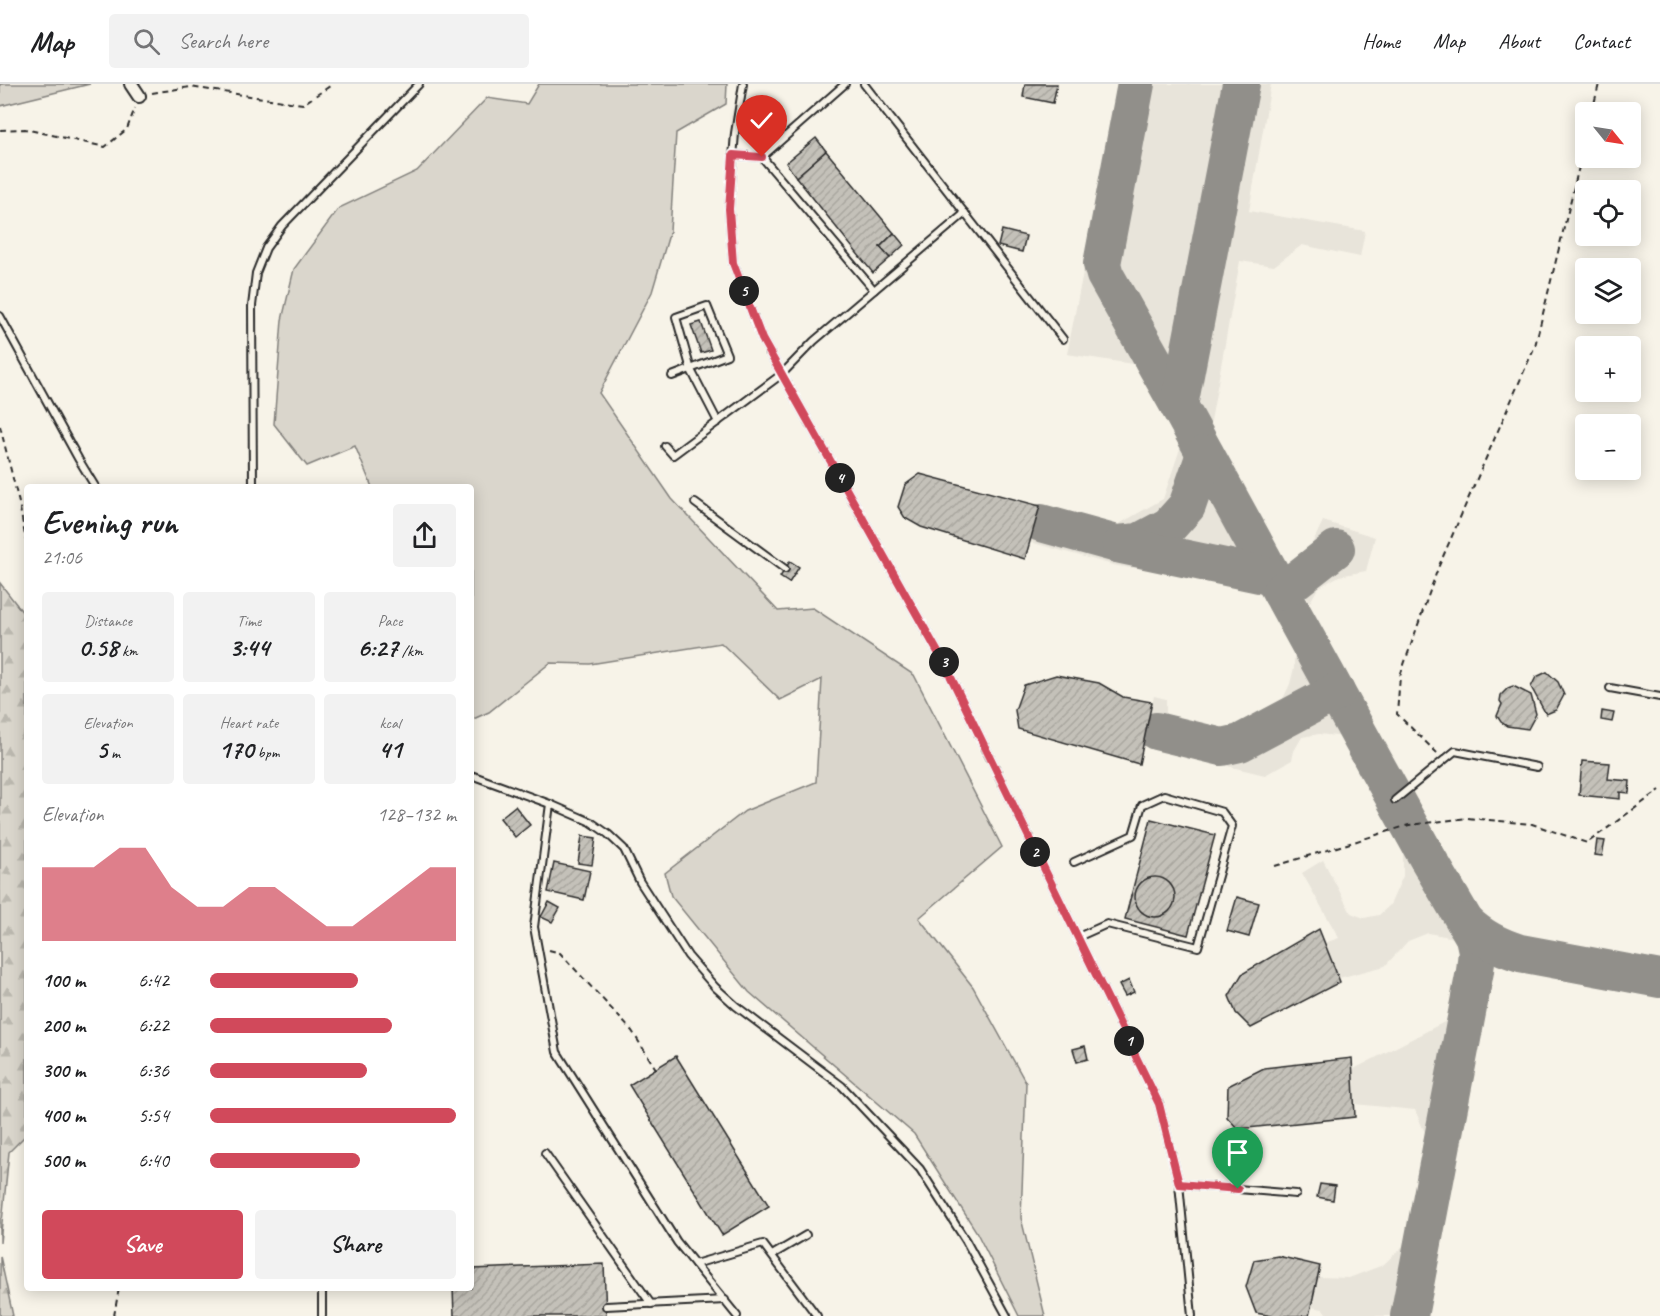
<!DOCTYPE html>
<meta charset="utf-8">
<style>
:root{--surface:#fff;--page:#f2f2f2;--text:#202124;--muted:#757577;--line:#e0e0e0;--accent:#d1495b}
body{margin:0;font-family:Caveat,sans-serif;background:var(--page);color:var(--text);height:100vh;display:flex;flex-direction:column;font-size:22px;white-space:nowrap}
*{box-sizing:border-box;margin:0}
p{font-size:20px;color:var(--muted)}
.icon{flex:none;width:33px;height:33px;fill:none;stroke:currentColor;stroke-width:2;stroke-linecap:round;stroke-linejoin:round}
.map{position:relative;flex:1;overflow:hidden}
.drawer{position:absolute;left:24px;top:400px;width:450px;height:807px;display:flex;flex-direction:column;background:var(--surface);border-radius:6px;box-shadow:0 3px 15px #0003}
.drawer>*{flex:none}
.needle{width:39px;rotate:120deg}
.controls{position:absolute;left:1575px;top:18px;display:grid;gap:12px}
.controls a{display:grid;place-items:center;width:66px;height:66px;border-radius:6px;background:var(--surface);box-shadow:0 3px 15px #0003;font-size:30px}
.pin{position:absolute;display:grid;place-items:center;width:51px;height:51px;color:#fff;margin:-62px -26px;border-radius:50% 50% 50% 0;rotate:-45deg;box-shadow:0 0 6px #0007}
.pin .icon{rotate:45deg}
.km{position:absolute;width:30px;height:30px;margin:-15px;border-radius:50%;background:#222;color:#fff;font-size:16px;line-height:30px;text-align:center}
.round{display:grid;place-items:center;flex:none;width:63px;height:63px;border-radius:6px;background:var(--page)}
.headline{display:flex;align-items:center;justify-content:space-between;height:102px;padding:0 18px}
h1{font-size:33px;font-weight:700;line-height:45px}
.metrics{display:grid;grid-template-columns:repeat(3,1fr);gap:9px;height:102px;padding:6px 18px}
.metrics div{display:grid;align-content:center;border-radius:6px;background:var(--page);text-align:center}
.metrics b{font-size:26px;font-weight:700}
.metrics small{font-size:16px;font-weight:400}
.metrics p{font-size:16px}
.chart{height:168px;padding:12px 18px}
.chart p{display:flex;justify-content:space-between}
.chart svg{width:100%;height:108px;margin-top:6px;fill:var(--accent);opacity:.7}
.primary-button{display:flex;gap:12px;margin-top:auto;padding:12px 18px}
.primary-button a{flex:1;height:69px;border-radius:6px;background:var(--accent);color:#fff;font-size:24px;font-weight:700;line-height:69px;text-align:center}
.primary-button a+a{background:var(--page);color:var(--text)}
ul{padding:0 18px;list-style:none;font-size:20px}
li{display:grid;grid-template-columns:96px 72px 1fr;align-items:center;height:45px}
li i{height:15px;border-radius:8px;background:var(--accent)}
header{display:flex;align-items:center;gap:36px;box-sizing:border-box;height:84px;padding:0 30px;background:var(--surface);border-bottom:2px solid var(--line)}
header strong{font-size:28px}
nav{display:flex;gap:33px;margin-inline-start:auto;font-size:21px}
.search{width:420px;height:54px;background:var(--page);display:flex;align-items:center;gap:15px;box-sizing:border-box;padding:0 21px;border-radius:6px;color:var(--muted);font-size:22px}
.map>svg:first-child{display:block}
.built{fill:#e8e4da}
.green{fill:#dad6cc;stroke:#82807c;stroke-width:1.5}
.forest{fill:url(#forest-firs);stroke:#82807c;stroke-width:1.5}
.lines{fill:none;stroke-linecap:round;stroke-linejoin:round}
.taxiway{stroke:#918f8a;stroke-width:38}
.building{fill:url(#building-hatch);stroke:#2b2b2b;stroke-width:1.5}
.lane-casing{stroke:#2b2b2b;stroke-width:10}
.street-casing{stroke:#2b2b2b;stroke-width:16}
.path{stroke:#2b2b2b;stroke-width:2;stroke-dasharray:6 4.5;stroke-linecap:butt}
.lane{stroke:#f7f3e8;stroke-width:6}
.street{stroke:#f7f3e8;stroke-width:12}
.route-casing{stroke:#fff;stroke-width:12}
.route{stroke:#d1495b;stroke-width:8}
</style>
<header>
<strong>Map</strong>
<div class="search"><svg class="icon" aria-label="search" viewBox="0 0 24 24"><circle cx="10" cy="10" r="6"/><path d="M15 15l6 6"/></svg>Search here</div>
<nav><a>Home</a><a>Map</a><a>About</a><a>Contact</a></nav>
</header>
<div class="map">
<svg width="1660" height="1232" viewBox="0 0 1660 1232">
<defs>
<pattern id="forest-firs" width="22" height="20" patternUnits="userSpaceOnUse" patternTransform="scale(1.5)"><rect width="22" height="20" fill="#dad6cc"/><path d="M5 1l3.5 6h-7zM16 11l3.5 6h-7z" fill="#bbb8af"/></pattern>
<pattern id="building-hatch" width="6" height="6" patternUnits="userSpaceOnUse" patternTransform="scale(1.5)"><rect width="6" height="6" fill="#c4c1b9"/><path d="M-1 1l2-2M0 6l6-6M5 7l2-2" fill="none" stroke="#a9a69f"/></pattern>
</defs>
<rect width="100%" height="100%" fill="#f7f3e8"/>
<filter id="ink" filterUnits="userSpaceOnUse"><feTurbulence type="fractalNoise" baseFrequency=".0167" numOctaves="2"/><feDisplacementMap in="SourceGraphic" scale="12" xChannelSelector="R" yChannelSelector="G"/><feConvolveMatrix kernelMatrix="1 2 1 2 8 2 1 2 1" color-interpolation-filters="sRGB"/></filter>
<g filter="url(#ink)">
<g class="built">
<polygon points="1120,0 1271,0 1249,127 1365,147 1360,173 1302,161 1274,182 1240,177 1211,337 1184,356 1258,497 1155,473 1143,482 1130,484 1113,481 1030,458 1037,430 1112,444 1163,415 1183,356 1139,281 1067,270"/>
<polygon points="1323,437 1375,453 1366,487 1339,492 1318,504 1310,518 1285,480 1301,483"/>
<polygon points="1294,562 1345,653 1319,650 1302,653 1294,667 1292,676 1265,691 1143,662 1154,612 1166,615 1166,638 1230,652 1281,619 1290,600 1294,584"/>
<polygon points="1403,757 1455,854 1428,849 1408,857 1385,882 1339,894 1324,859 1339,854 1302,789 1323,776 1351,829 1364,834 1379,831 1390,821 1403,792"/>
<polygon points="1452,934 1396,1232 1328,1232 1323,1225 1311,1223 1318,1193 1349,1194 1383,1181 1403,1162 1408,1144 1425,1049 1415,1026 1355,1020 1352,986"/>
</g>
<g class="green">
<polygon points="0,0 90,0 0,22"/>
<polygon points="539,0 727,0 726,20 676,49 670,147 652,208 599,309 672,415 778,527 813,524 914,591 1002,763 919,834 973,903 1026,999 1021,1134 1045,1232 1019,1232 976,1147 914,1050 749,908 671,812 665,789 745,727 816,698 822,595 780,616 721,559 590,580 550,579 489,628 471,636 471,404 372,403 355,362 307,382 274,340 282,236 294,185 339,124 417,87 487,14 527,20"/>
</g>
<g class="forest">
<polygon points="0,499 27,534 27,1050 9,1068 0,1159"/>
<polygon points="0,1172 13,1232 0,1232"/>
</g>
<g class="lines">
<g class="taxiway">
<polyline points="1136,0 1102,180 1105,191 1179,322"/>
<polyline points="1241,0 1179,322 1377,683 1427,773 1474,853 1477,867 1475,887 1409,1232"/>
<polyline points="1041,439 1117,460 1139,458 1169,442 1187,422 1205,370"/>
<polyline points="1121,461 1273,493"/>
<polyline points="1281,508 1336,465"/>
<polyline points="1156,647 1222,663 1240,659 1336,608"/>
<path d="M 1465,838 C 1482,854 1498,862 1520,869 L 1660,895"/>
</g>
</g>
<g class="building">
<polygon points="1025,0 1057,0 1053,19 1023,13"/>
<polygon points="816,54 826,67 796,93 786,79"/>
<polygon points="826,67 894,149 880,163 890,174 873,189 796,93"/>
<polygon points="1002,146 1026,152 1022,168 998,162"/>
<polygon points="894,149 904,161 890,174 880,163"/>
<polygon points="701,238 711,266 701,269 691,241"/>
<polygon points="920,390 1040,422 1025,475 921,443 905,434 898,423 905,401"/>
<polygon points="790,477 799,483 789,499 780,493"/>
<polygon points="1547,588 1558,598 1564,611 1556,626 1546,630 1531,603 1536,593"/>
<polygon points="1056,591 1099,599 1123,613 1152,618 1139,680 1018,645 1015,626 1024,601"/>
<polygon points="1513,602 1531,611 1536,630 1528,645 1507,642 1501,638 1497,632 1502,620 1500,617 1501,611 1508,604"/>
<polygon points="1602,627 1614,629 1612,638 1601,636"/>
<polygon points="1582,677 1610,679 1608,695 1630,697 1629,709 1620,708 1620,715 1579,711"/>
<polygon points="515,722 530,741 515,753 500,734"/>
<polygon points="1151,735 1215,751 1188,851 1125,835"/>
<polygon points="582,752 596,754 592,781 578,779"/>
<polygon points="1597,756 1605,757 1602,772 1595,771"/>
<polygon points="554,779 590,787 584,816 548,808"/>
<circle cx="1155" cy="813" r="20"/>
<polygon points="1237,813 1259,819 1249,853 1227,847"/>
<polygon points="549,818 560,824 552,838 541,833"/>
<polygon points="1319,845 1340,898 1251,944 1236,929 1229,912 1242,890"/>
<polygon points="1129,896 1134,908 1125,912 1119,901"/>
<polygon points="1085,962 1088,975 1077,978 1073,965"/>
<polygon points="676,972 769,1122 722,1151 629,1001"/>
<polygon points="1352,974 1355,1033 1238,1045 1227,1033 1228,1002 1264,984"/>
<polygon points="1320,1100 1335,1102 1333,1116 1317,1113"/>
<polygon points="1278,1172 1320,1182 1309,1232 1272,1232 1256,1229 1246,1203 1254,1176"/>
<polygon points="604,1180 606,1232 454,1232 453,1204 471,1204 471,1185"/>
</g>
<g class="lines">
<g class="lane-casing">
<g id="lane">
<polyline points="743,0 735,49 729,125 733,179 762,255 944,579 1159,1020 1179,1100 1192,1232"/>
<polyline points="845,0 762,73 874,206"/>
<polyline points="864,0 1063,255"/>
<polyline points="733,71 762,73"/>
<polyline points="0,232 79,376 96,404"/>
<polyline points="672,292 727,271 707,222 676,233 691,286 718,338"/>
<polyline points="665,362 673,371 782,290 814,257 965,129"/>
<polyline points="253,404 252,222 256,189 266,164 282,142 419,0"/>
<polyline points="695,419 785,485"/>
<polyline points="1610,604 1660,613"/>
<polyline points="471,691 550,720 591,738 608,750 624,765 640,798 688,872 715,903 736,922 842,1002 920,1085 966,1157 1007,1232"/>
<polyline points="1395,716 1455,667 1537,683"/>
<polyline points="550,720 534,843 557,968 677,1158 737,1232"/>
<polyline points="1074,778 1133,751 1142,721 1164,711 1222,728 1232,742 1198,863 1107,840 1078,853"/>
<polyline points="545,1069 651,1220"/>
<polyline points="1179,1100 1296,1110"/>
<polyline points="772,1171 806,1151"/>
<polyline points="695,1180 763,1160 817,1232"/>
<polyline points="322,1204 322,1232"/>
<polyline points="606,1222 725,1216"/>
</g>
</g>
<g class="street-casing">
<polyline id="street" points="131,0 139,12"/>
</g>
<g class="path">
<polyline points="152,9 190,3 303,20 333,0"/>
<polyline points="1592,28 1599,0"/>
<polyline points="0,46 25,45 105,63 127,45 135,24"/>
<polyline points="0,342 19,419 27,462"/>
<polyline points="1437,669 1397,630 1400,592 1438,484 1535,262 1586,54"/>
<polyline points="1275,782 1409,741 1467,734 1532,740 1587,759 1660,706"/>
<polyline points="549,866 560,869 632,947 656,985"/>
<polyline points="114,1232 119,1204"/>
</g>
<use href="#lane" class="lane"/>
<use href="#street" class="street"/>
</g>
</g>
<g class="lines" filter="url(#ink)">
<g class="route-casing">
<polyline id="route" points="762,73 733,71 729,125 733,179 762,255 944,579 1159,1020 1179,1100 1238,1105"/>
</g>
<use href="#route" class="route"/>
</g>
</svg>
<div class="controls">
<a><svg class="needle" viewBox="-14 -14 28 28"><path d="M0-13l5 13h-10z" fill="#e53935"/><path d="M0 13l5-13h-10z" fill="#757577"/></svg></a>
<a><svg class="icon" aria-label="locate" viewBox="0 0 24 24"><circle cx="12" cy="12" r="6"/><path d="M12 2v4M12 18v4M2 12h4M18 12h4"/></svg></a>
<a><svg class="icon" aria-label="layers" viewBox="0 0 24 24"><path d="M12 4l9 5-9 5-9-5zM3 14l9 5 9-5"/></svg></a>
<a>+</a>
<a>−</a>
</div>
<div class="pin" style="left:1238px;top:1105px;background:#1e9e55"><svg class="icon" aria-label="arrive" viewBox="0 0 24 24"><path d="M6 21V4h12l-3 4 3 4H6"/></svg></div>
<div class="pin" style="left:762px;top:73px;background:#d93025"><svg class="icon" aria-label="check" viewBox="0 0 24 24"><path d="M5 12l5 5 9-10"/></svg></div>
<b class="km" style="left:1129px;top:957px">1</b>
<b class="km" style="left:1035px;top:768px">2</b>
<b class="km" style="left:944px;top:578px">3</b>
<b class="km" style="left:840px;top:394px">4</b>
<b class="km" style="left:744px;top:207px">5</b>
<section class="drawer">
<div class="headline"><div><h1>Evening run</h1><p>21:06</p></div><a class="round"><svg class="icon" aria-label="share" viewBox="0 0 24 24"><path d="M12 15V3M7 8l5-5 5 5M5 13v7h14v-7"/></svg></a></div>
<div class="metrics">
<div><p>Distance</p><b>0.58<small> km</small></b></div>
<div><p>Time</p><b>3:44</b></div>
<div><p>Pace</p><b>6:27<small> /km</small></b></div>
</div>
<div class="metrics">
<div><p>Elevation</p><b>5<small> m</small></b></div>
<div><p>Heart rate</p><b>170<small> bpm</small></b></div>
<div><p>kcal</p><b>41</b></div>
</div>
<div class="chart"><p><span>Elevation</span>128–132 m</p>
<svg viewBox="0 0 160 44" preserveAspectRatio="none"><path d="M0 44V14L10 14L20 14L30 6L40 6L50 22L60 30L70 30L80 22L90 22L100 30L110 38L120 38L130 30L140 22L150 14L160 14V44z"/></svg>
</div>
<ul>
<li><b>100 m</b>6:42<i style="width:60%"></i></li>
<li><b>200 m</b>6:22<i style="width:74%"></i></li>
<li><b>300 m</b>6:36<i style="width:64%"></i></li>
<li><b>400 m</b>5:54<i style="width:100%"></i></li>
<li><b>500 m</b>6:40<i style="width:61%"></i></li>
</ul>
<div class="primary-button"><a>Save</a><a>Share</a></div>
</section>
</div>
